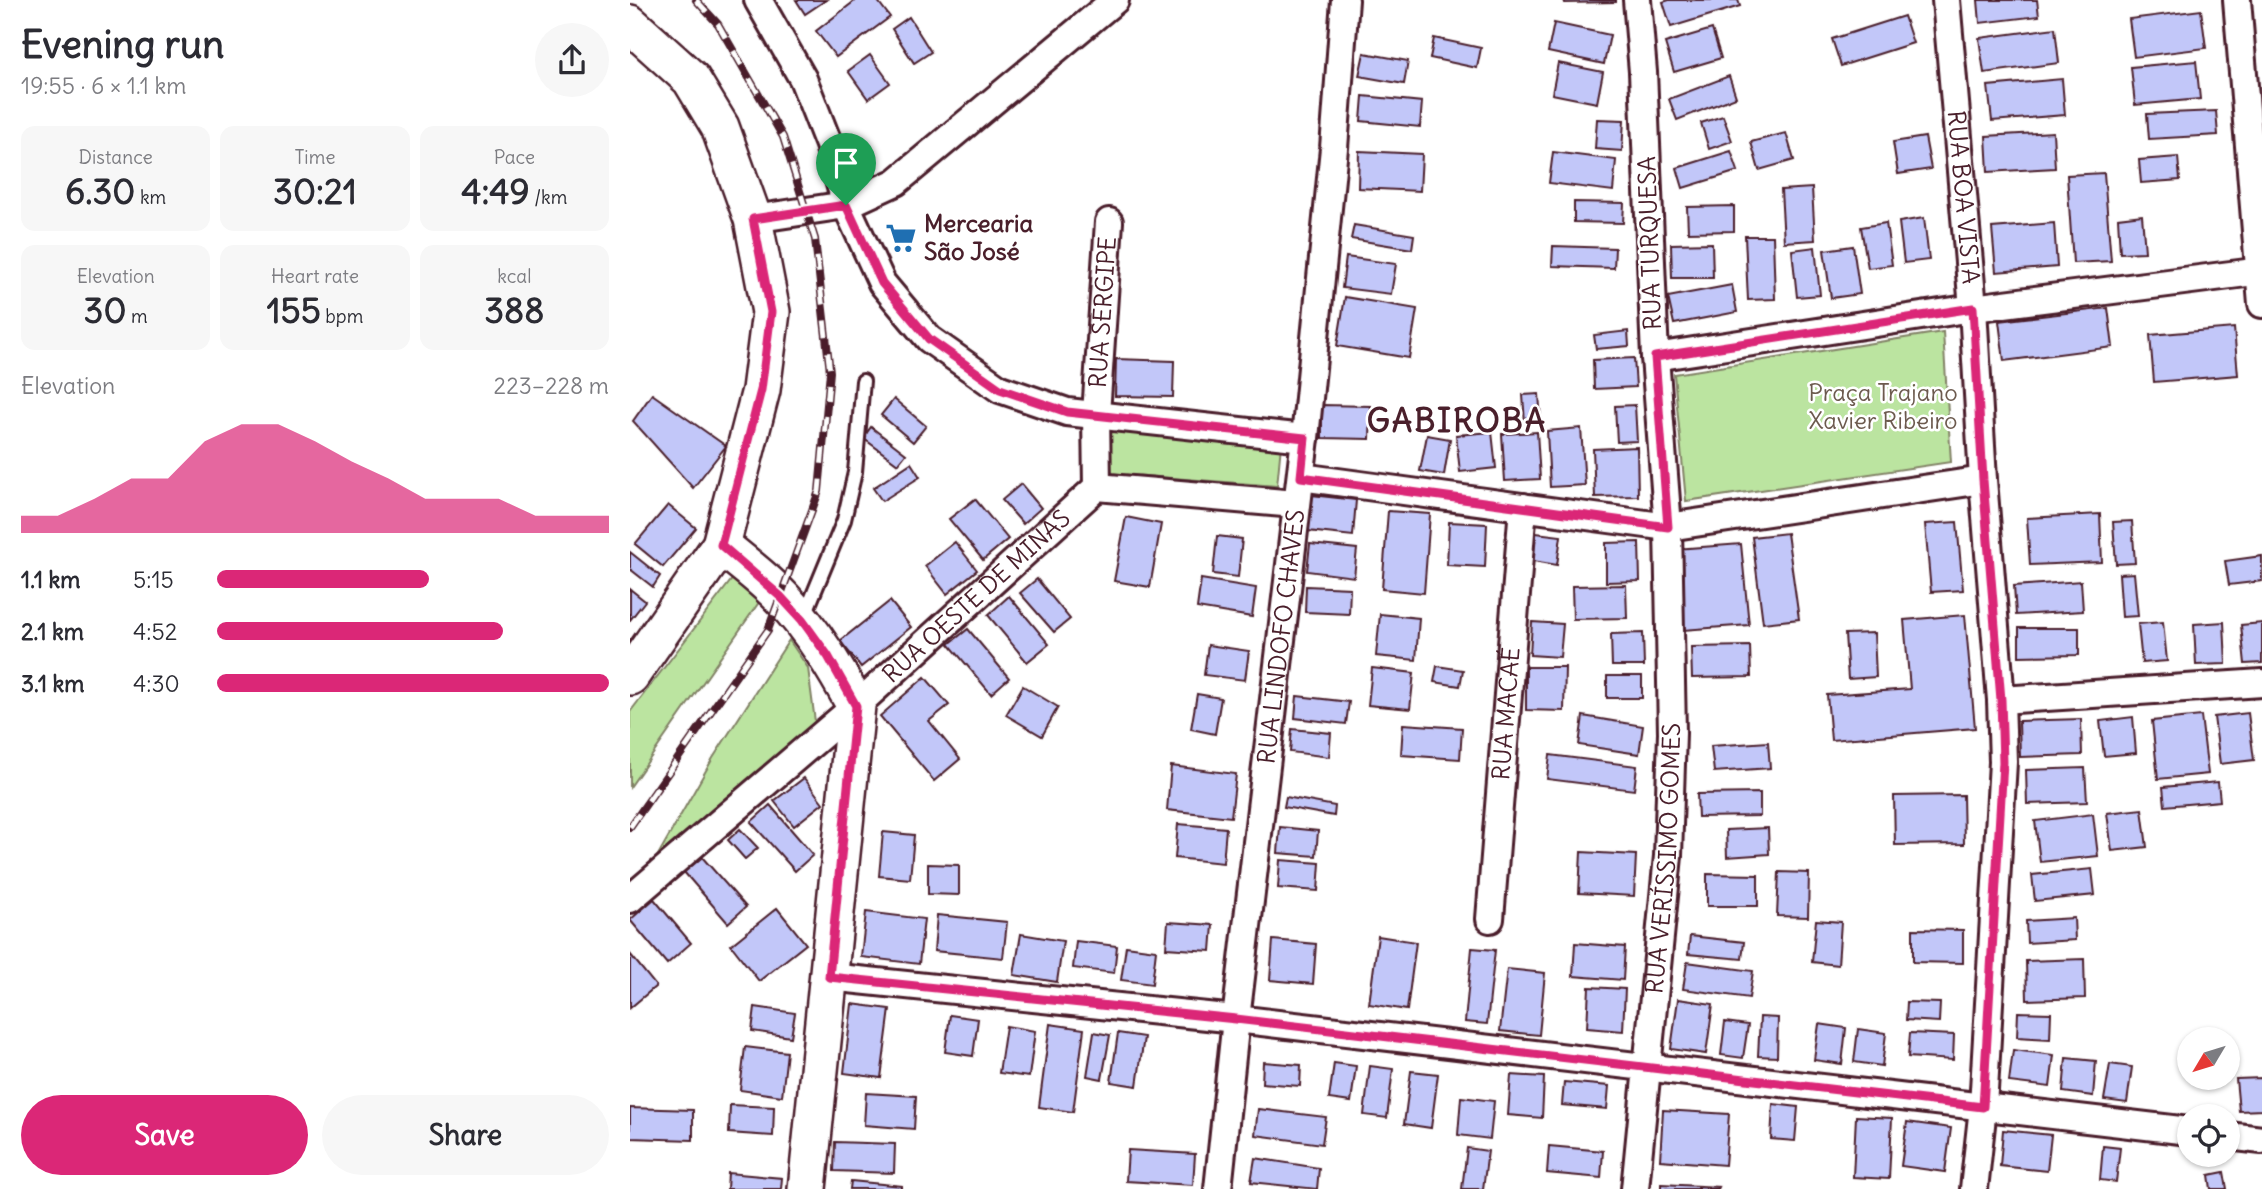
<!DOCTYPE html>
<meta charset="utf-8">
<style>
:root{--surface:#fff;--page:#f7f7f7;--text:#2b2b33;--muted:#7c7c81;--accent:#db2777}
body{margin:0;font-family:Delius,sans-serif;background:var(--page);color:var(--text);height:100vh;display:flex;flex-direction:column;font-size:26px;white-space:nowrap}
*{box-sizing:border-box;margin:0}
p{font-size:23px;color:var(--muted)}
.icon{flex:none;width:38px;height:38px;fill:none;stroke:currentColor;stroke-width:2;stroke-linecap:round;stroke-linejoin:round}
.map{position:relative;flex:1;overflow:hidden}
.drawer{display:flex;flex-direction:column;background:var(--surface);width:630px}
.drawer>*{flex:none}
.needle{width:46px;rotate:232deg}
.fabs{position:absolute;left:1547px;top:1027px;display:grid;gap:14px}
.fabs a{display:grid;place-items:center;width:63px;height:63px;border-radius:50%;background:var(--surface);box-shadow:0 2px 5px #0004;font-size:35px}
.pin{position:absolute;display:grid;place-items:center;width:60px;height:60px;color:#fff;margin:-72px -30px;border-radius:50% 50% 50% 0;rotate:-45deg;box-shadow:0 0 7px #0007}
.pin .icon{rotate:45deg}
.round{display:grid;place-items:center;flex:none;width:74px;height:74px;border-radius:37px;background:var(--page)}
.overview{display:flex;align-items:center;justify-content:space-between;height:119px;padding:0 21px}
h1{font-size:38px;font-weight:700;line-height:52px}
.stats{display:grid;grid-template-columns:repeat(3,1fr);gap:10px;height:119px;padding:7px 21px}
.stats div{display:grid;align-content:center;border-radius:14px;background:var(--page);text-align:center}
.stats b{font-size:35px;font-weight:700}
.stats small{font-size:19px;font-weight:400}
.stats p{font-size:19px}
.chart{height:196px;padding:14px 21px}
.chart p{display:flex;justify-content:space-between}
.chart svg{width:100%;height:126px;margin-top:7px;fill:var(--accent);opacity:.7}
.cta{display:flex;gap:14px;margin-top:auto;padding:14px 21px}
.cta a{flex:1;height:80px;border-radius:42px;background:var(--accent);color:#fff;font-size:28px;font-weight:700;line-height:80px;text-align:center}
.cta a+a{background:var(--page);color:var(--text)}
ul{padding:0 21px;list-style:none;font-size:23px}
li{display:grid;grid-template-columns:112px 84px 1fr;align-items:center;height:52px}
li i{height:18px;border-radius:9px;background:var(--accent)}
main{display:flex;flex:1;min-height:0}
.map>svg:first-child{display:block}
.green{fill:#bbe4a0;stroke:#828266;stroke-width:2}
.building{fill:#c2c7f9;stroke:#4a1f2b;stroke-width:2}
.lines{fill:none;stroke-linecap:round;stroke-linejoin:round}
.lane-casing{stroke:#4a1f2b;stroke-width:18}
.street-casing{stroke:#4a1f2b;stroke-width:32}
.secondary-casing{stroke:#4a1f2b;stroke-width:42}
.lane{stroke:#fff;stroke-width:12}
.street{stroke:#fff;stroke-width:26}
.secondary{stroke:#fff;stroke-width:37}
.rail-casing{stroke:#4a1f2b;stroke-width:8}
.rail{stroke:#fff;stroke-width:5;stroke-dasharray:16;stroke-linecap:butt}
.route-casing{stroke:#fff;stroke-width:14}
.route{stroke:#db2777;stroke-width:9}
.labels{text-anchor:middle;stroke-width:5;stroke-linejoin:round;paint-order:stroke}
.street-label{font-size:24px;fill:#4a1f2b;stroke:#fff}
.poi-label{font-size:24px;font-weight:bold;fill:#4a1f2b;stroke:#fff;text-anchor:start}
.park-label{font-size:24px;fill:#6c5a4e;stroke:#fff}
.district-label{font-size:32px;font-weight:bold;letter-spacing:2px;fill:#4a1f2b;stroke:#fff}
</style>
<main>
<section class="drawer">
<div class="overview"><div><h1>Evening run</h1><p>19:55 · 6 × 1.1 km</p></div><a class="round"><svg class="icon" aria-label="share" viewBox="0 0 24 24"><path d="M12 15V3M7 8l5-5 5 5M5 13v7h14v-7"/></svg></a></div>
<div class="stats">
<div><p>Distance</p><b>6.30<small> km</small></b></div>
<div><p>Time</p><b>30:21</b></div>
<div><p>Pace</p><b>4:49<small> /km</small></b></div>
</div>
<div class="stats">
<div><p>Elevation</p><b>30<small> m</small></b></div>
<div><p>Heart rate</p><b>155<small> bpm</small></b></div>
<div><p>kcal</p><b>388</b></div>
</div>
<div class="chart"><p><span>Elevation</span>223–228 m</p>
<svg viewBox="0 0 160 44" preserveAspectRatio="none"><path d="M0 44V38L10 38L20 32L30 25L40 25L50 12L60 6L70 6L80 12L90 19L100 25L110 32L120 32L130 32L140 38L150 38L160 38V44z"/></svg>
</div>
<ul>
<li><b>1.1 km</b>5:15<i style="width:54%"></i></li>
<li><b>2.1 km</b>4:52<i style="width:73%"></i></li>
<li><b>3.1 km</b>4:30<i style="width:100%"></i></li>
</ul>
<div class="cta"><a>Save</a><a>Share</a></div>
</section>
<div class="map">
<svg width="1632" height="1189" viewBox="0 0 1632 1189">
<rect width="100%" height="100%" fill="#fff"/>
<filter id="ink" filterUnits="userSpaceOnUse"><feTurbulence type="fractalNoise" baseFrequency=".0143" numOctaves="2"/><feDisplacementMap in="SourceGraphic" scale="14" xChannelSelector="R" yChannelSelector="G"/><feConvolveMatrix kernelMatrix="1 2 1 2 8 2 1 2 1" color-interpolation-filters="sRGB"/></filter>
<g filter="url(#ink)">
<g class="green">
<polygon points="1313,332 1321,462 1056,501 1044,374"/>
<polygon points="476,429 651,445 647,486 476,473"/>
<polygon points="113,565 132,598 0,787 0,712"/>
<polygon points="159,640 178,668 187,737 19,871 83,758"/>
</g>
<g class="building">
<polygon points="166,0 196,0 175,14"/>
<polygon points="226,0 247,0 260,17 206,57 186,31"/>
<polygon points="934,0 986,0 986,2 935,3"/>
<polygon points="1039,0 1108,0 1110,6 1041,27 1033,2"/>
<polygon points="1348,0 1407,0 1409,16 1350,23"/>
<polygon points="1571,10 1576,48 1504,57 1499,19"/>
<polygon points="1274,16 1283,43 1211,66 1202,39"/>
<polygon points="279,17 301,52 284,63 262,29"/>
<polygon points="924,23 980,35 974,64 918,52"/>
<polygon points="1425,28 1429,63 1354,73 1349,38"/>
<polygon points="1082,29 1091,58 1044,72 1035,43"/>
<polygon points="804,38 851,48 847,68 800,58"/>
<polygon points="734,53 778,61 774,84 729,76"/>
<polygon points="240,55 260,83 238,99 218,71"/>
<polygon points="1566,61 1570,99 1505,105 1501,67"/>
<polygon points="928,63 973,72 967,103 922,94"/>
<polygon points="1099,76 1106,97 1047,120 1039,99"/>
<polygon points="1432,79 1435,115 1362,121 1358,86"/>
<polygon points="733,96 792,102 790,127 731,121"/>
<polygon points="1586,111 1588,135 1519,139 1517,114"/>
<polygon points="1093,116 1102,141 1079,149 1071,123"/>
<polygon points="967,119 994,120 992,151 965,149"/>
<polygon points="1423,132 1425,168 1358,172 1356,136"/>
<polygon points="1156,133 1164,160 1129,170 1121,142"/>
<polygon points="1295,137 1301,169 1268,174 1263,142"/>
<polygon points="729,151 792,154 790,191 728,188"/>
<polygon points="1101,151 1108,171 1053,188 1047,168"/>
<polygon points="923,152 986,160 983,191 919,183"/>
<polygon points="1548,157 1550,180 1511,183 1509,160"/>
<polygon points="1474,173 1481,261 1443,263 1437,175"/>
<polygon points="1182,188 1185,240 1154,242 1151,190"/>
<polygon points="944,202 994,203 993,223 944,222"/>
<polygon points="1104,206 1104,231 1058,232 1057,207"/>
<polygon points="1512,215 1515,252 1490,253 1488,218"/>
<polygon points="1294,218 1299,260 1274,263 1269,222"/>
<polygon points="1256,223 1262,265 1238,268 1231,227"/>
<polygon points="1424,223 1427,267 1366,272 1362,228"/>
<polygon points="724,225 784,235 782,249 721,239"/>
<polygon points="1115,236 1143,236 1145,299 1118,300"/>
<polygon points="1082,243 1083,278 1042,278 1041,244"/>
<polygon points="923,246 985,248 984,268 922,266"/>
<polygon points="1223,246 1230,294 1201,298 1194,250"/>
<polygon points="1185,247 1190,295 1167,297 1162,250"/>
<polygon points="716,257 766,264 761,294 712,288"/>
<polygon points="1102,285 1107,312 1044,324 1038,297"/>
<polygon points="715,297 787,309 779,358 707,346"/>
<polygon points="1478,308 1483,347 1374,361 1369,321"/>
<polygon points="1604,328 1608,375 1524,382 1520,335"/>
<polygon points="998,331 999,346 966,349 964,335"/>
<polygon points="1004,358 1006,387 964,389 963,360"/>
<polygon points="486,359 544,361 543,397 485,396"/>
<polygon points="22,394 96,446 63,488 3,421"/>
<polygon points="909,394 911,421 895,423 893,395"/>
<polygon points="264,399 296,426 283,442 251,415"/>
<polygon points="692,405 741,406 740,439 692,438"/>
<polygon points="1005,405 1007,441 987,442 985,406"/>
<polygon points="241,427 276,454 268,464 233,438"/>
<polygon points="951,428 955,485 920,487 917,431"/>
<polygon points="862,432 866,468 830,472 826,435"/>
<polygon points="907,432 910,479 875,481 872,434"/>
<polygon points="797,435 820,439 814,475 790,471"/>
<polygon points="1007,447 1008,496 965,497 963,449"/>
<polygon points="281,463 290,477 252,501 243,488"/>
<polygon points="391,484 411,508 393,524 372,500"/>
<polygon points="681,495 726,500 723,536 678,531"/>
<polygon points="345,499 378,539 353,560 319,519"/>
<polygon points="38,505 66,528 33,567 5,544"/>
<polygon points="758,511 800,514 794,593 752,589"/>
<polygon points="1470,514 1472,562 1400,565 1397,518"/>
<polygon points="496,517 531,524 520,587 484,581"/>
<polygon points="1502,521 1505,563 1486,564 1483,522"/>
<polygon points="819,522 857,524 855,567 817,565"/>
<polygon points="1327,522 1333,590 1301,592 1295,524"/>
<polygon points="906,533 931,536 927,565 903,561"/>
<polygon points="1157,533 1169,619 1133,623 1122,537"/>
<polygon points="587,536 612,539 608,577 583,574"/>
<polygon points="325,542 347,570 317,594 295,566"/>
<polygon points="1009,542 1010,581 976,582 976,543"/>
<polygon points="680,544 727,549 724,577 677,571"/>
<polygon points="1111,544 1119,625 1053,630 1046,549"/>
<polygon points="0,552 30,576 23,587 0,569"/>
<polygon points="1632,556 1632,581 1599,585 1595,561"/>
<polygon points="1504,573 1508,616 1492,617 1489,574"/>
<polygon points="407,579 440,619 424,632 390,593"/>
<polygon points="571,579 626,588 622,617 567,608"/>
<polygon points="1451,581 1453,611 1386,615 1384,586"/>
<polygon points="996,585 997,618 943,619 942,586"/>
<polygon points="676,586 720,588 719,614 675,612"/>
<polygon points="0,589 15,601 0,620"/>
<polygon points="379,596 419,644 397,662 358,615"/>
<polygon points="260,601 281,627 231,667 210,641"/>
<polygon points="750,614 789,618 786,660 746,656"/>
<polygon points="1335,615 1345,728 1201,740 1197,695 1280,689 1274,620"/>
<polygon points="902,622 933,624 930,657 900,655"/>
<polygon points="1533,622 1537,661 1512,663 1508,624"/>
<polygon points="1594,622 1596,664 1566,665 1564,624"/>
<polygon points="1632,623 1632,663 1615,664 1611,625"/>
<polygon points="1389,628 1449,628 1449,655 1389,656"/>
<polygon points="338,629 379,678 361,694 319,644"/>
<polygon points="1013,633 1014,666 982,666 981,634"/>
<polygon points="1244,633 1246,677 1218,679 1215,634"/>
<polygon points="578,645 619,651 615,680 574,675"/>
<polygon points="1120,646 1121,677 1062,678 1061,647"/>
<polygon points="807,666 833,670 830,686 804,682"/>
<polygon points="896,667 935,667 934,711 896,710"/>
<polygon points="742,668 784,673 780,709 738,705"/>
<rect x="977" y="676" width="35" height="22"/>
<polygon points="295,677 319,705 299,721 330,759 304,781 250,716"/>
<polygon points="393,686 428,707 412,736 376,715"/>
<polygon points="567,694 591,698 585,734 561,729"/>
<polygon points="667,696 719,702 716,724 665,718"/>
<polygon points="1618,713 1624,760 1590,764 1584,717"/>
<polygon points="953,716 1013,726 1009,754 949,745"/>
<polygon points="1571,716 1578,774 1528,779 1522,721"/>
<polygon points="1503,717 1506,753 1474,756 1470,721"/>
<polygon points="1451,719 1452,755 1390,757 1389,721"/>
<polygon points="773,724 832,728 830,759 771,755"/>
<polygon points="662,729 701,733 699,757 660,752"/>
<polygon points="1138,742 1140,768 1084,772 1081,746"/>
<polygon points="920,755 1007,766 1004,790 917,779"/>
<polygon points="541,766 606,774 601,817 537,810"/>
<polygon points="1455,768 1457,802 1397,804 1396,770"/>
<polygon points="174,778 193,803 164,826 144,801"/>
<polygon points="1588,782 1590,801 1535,806 1533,787"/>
<polygon points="1130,793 1130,816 1068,817 1067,794"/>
<polygon points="1333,795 1334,844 1265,845 1264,796"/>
<polygon points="656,797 705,806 704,816 654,807"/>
<polygon points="140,805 183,855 165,871 121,822"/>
<polygon points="1512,809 1517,847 1482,851 1477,813"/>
<polygon points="1463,814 1468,856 1410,862 1405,821"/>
<polygon points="548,824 596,828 593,863 545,858"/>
<polygon points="650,827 688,831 686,856 648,853"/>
<polygon points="1138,828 1139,854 1097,857 1096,830"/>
<polygon points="110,829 128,848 115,859 98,840"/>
<polygon points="253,832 284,835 280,879 249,876"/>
<polygon points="951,852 1006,855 1004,896 949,893"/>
<polygon points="72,857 116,907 98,923 54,872"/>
<polygon points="650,860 690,863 688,891 648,888"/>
<polygon points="298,864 329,865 329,895 298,894"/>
<polygon points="1462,869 1465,895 1405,901 1402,875"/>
<polygon points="1149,872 1179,873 1178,917 1147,916"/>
<polygon points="1077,874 1128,875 1128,906 1077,906"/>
<polygon points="24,899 61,943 37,964 0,920"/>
<polygon points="147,908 176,944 129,981 101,945"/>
<polygon points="236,912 294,919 289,964 231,957"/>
<polygon points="307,915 377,922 373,958 304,951"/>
<polygon points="1444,918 1445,940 1397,943 1396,921"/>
<polygon points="1186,920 1211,922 1208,965 1182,962"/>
<polygon points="538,922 583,925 581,951 536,948"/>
<polygon points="1283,929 1333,930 1333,963 1283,962"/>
<polygon points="391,934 433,941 427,982 384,975"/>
<polygon points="748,936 786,942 777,1010 739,1004"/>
<polygon points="1060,936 1114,942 1112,959 1058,954"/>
<polygon points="643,940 686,944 683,984 640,980"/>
<polygon points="446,941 487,946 484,973 443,968"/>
<polygon points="945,943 995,947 993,980 943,976"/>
<polygon points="496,946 526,950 522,984 491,980"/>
<polygon points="842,948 865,950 857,1024 835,1022"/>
<polygon points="0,954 26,986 0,1008"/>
<polygon points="1454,959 1455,998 1397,1000 1396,961"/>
<polygon points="1057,962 1123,971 1119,998 1053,989"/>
<polygon points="877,969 915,973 909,1035 870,1031"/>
<polygon points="959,987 995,989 993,1031 957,1028"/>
<polygon points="1048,999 1083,1004 1076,1054 1041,1049"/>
<polygon points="1277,1002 1310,1003 1309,1022 1276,1020"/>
<polygon points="222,1004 260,1009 251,1078 214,1073"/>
<polygon points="125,1007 165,1013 161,1037 122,1031"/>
<polygon points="1388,1012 1421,1013 1420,1039 1387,1037"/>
<polygon points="320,1015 348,1019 343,1056 315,1052"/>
<polygon points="1130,1017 1148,1018 1147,1057 1128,1056"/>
<polygon points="1095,1022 1118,1025 1113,1058 1091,1055"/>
<polygon points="420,1024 454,1029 443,1112 409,1107"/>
<polygon points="1189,1024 1216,1028 1212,1064 1184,1060"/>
<polygon points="376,1026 405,1031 399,1077 369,1073"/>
<polygon points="1228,1029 1256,1033 1252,1066 1224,1062"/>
<polygon points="464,1032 480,1035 472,1079 457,1076"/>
<polygon points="488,1033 514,1037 507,1086 481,1082"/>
<polygon points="1280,1033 1324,1035 1323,1060 1278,1057"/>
<polygon points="115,1047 157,1052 152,1096 110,1090"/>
<polygon points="1383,1050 1424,1055 1420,1087 1379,1082"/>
<polygon points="1436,1058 1466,1061 1463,1096 1433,1092"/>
<polygon points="633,1062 671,1065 670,1086 632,1083"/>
<polygon points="704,1063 726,1066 721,1102 699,1099"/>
<polygon points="1480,1064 1502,1067 1497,1103 1474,1100"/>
<polygon points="740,1066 763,1069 757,1118 734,1115"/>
<polygon points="781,1071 808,1074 801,1128 774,1124"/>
<polygon points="881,1075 914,1077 912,1118 878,1115"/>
<polygon points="1632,1078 1632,1110 1609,1111 1606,1079"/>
<polygon points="934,1082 979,1086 977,1109 932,1105"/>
<polygon points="236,1093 286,1096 284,1129 234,1125"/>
<polygon points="831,1097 864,1101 860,1139 828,1135"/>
<polygon points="1143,1104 1168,1107 1165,1141 1141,1139"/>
<polygon points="100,1105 144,1107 143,1136 99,1133"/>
<polygon points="0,1108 63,1110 63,1140 0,1138"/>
<polygon points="628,1109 696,1117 692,1144 625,1135"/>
<polygon points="1033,1110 1099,1114 1095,1165 1030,1160"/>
<polygon points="1226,1116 1262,1118 1259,1179 1223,1177"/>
<polygon points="1277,1122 1321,1128 1315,1172 1271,1166"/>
<polygon points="1373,1130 1421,1135 1417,1171 1370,1166"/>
<polygon points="205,1142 265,1144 264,1173 204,1171"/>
<polygon points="919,1146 973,1151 971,1178 917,1173"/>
<polygon points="1473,1146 1490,1148 1486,1182 1470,1180"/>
<polygon points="837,1148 858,1151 853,1189 832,1189"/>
<polygon points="498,1150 565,1154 563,1185 496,1181"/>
<polygon points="625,1158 689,1168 687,1189 621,1182"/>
<polygon points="1594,1172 1597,1189 1581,1189 1579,1175"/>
<polygon points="98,1173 152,1178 151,1189 97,1189"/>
<polygon points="221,1181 272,1186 272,1189 220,1189"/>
<polygon points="1031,1184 1089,1187 1088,1189 1031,1189"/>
</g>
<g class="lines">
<g class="lane-casing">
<polyline id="lane" points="174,617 214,520 225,472 233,381"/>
</g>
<g class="street-casing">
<g id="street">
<polyline points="128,0 173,79 199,145 216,205 252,283 299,339 370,389 437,412 675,438"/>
<path id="s1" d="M 1316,0 L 1343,308 L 1353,480 L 1371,700 L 1373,762 L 1353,1107 L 1344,1189"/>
<polyline points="1607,0 1632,304"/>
<polyline points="123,219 216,205 266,182 485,0"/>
<polyline points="1025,357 1343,308 1632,271"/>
<polyline points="671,477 1038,527 1353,480"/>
<path id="s2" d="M 467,487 L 466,414 L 479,222"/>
<polyline points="467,487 666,504"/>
<polyline points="1371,700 1632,683"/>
<path id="s3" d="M 0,899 L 226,706 L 467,487"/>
<path id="s4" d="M 860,919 L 893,507"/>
<polyline points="199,977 606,1019 1559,1131"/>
<polyline points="1598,1136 1632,1140"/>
<path id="s5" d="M 588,1189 L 606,1019 L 675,438 L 704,148 L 715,0"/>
<path id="s6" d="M 1005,1189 L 1038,856 L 1042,733 L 1038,527 L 1025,357 L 1013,72 L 1007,0"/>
</g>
</g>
<g class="secondary-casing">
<g id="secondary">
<polyline points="0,24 61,79 90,127 123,219 141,312 131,390 91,545 0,676"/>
<path d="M 91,545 C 112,563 135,579 153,599 C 183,631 205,668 226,706 L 177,1189"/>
</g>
</g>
<use href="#lane" class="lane"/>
<use href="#street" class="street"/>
<use href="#secondary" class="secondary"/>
<g class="rail-casing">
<polyline id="rail" points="0,827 138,630 189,491 200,372 185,239 153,137 88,24 66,0"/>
</g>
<use href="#rail" class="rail"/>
</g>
</g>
<g class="lines" filter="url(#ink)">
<g class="route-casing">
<polygon id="route" points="216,205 252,283 299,339 370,389 437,412 675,438 671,477 1038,527 1025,357 1343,308 1353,480 1371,700 1373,762 1353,1107 606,1019 199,977 226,706 198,656 172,620 151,597 91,545 131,390 141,312 123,219"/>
</g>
<use href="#route" class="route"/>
</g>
<defs>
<g id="supermarket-bare" transform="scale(2.415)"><path d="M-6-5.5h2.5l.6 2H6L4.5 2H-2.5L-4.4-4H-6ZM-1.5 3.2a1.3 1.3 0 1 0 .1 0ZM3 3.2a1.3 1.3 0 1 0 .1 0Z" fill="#1f6fb2" stroke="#fff" stroke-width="2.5" paint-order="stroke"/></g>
</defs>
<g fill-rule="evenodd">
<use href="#supermarket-bare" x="271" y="238"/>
</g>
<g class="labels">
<g class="street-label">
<text dy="8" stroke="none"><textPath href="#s1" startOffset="198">RUA BOA VISTA</textPath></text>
<text transform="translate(1020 243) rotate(-92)" y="8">RUA TURQUESA</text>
<text dy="8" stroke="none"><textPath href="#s2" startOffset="175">RUA SERGIPE</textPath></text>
<text dy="8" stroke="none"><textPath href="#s3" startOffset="460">RUA OESTE DE MINAS</textPath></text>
<text dy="8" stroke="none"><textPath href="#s5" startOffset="556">RUA LINDOFO CHAVES</textPath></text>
<text dy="8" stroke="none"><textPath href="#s4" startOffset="206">RUA MACAÉ</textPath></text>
<text dy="8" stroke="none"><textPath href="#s6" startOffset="332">RUA VERÍSSIMO GOMES</textPath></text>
</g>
<g class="poi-label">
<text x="294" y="232">Mercearia<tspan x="294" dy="28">São José</tspan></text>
</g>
<g class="park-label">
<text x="1253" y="401">Praça Trajano<tspan x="1253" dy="28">Xavier Ribeiro</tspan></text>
</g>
<g class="district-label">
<text x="827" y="432">GABIROBA</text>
</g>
</g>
</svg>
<div class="fabs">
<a><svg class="needle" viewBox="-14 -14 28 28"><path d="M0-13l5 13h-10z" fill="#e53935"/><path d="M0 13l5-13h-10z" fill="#7c7c81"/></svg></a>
<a><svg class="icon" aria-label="locate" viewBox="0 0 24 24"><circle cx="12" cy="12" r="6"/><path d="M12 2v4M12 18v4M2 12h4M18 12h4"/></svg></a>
</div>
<div class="pin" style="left:216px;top:205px;background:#1e9e55"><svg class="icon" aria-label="arrive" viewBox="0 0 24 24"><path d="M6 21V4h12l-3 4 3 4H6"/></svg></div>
</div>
</main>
